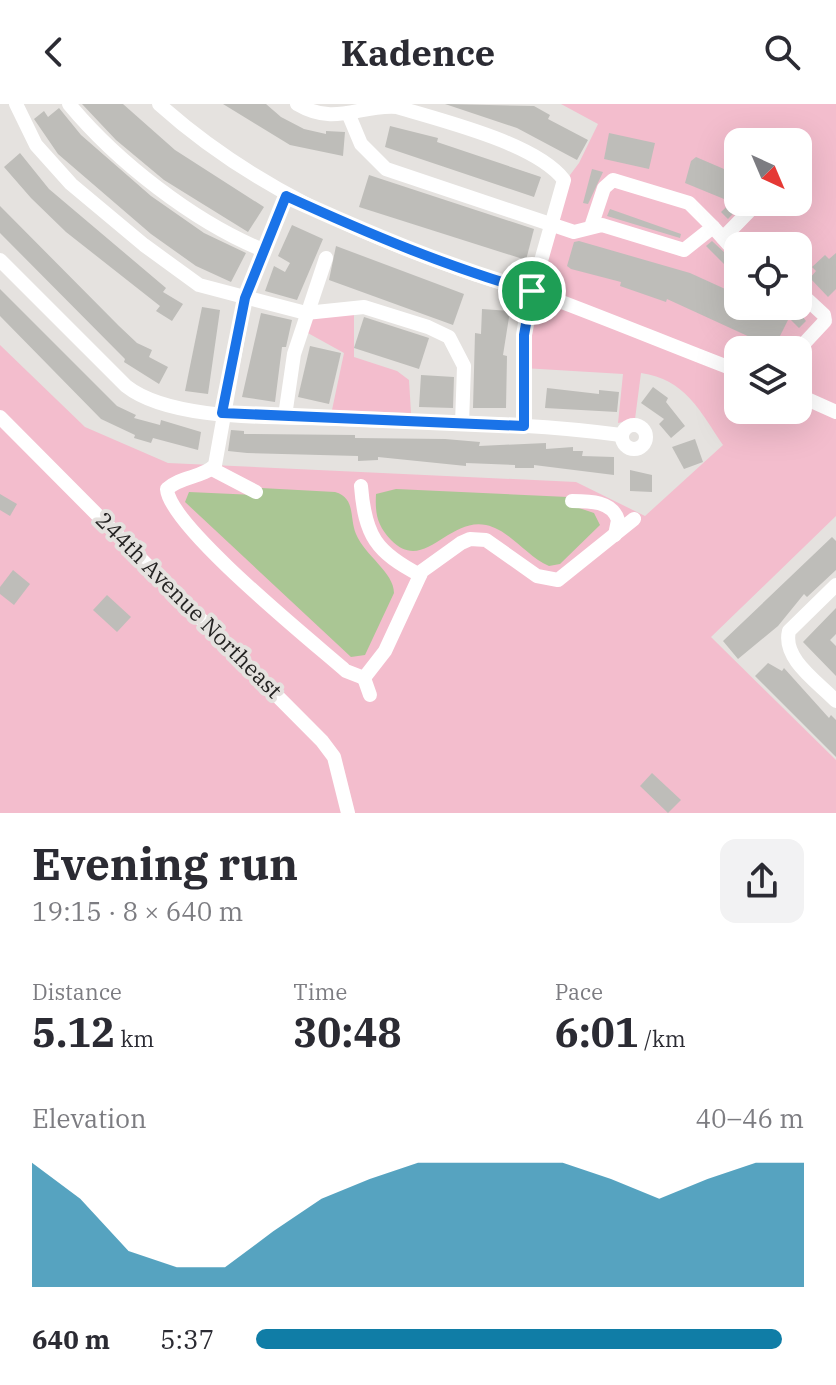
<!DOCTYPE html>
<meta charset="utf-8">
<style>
:root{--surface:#fff;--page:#f2f2f3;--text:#2b2b33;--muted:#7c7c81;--accent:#107da6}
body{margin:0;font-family:"IBM Plex Serif",serif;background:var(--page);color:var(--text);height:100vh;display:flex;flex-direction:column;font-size:30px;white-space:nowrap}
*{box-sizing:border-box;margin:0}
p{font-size:26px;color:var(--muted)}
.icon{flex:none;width:44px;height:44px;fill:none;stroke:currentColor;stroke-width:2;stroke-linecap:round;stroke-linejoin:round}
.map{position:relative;height:709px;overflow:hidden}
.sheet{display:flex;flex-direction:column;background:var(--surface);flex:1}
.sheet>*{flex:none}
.needle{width:52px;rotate:136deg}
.buttons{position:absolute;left:724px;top:24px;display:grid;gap:16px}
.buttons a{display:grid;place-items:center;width:88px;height:88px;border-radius:16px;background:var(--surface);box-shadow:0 8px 32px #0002;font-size:40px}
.pin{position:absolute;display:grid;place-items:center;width:68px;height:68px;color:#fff;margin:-34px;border:4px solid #fff;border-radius:50%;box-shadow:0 2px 8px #0007}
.round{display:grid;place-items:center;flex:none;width:84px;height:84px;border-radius:16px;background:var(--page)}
.summary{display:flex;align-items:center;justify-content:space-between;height:136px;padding:0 32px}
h1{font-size:44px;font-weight:700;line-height:60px}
.stats{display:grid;grid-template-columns:repeat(3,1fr);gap:12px;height:136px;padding:8px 32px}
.stats div{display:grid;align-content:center}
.stats b{font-size:40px;font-weight:700}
.stats small{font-size:22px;font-weight:400}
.stats p{font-size:22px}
.chart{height:224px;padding:16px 32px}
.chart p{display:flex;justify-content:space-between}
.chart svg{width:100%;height:144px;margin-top:8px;fill:var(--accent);opacity:.7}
ul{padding:0 32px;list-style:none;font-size:26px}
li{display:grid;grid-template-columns:128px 96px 1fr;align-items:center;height:60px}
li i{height:20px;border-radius:10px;background:var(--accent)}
header{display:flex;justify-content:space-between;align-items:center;height:104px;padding:0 32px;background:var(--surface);font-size:36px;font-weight:700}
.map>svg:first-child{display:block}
.green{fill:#f3bdcd;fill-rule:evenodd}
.water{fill:#aac694}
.building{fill:#bebdb9}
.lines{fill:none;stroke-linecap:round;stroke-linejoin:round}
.minor{stroke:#fff;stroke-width:14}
.route-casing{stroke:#fff;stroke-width:16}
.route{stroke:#1a73e8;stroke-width:10}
.labels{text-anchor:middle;stroke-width:8;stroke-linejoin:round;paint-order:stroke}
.street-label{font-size:22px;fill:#252423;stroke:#e5e2df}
</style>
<header><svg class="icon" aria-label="back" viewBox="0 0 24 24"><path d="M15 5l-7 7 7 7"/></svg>Kadence<svg class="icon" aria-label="search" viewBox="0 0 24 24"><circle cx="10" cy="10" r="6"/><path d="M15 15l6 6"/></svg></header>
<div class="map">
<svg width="836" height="709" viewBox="0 0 836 709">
<rect width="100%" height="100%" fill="#e5e2df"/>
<g class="green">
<path d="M 561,0 L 836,0 L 836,412 L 711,533 L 836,656 L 836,709 L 0,709 L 0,241 L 85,323 L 168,359 L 576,378 L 645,412 L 723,341 C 700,307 685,275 641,269 L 635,315 L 618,319 L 623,270 L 523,264 L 524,231 L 564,79 L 579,59 L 598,20 ZM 738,38 L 798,38 L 798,98 L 738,98 ZM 738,142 L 798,142 L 798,202 L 738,202 ZM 738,246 L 798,246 L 798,306 L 738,306 Z"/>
<polygon points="354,207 354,253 397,267 409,276 411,309 332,306 344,249 306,228 309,216"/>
</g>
<g class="water">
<path d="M 261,384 L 335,388 C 356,394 349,413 356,430 C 365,452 394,468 394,489 L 365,551 L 351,553 L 185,398 L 189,388 L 255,391 Z"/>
<path d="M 396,385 L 568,393 L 573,402 L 594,409 L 600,421 L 560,460 L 549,462 C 526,452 510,426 486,421 C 448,413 424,470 391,436 C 377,421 375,410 376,390 Z"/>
</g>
<g class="building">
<polygon points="82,0 123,0 175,46 264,103 248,128 164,76 116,36"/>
<polygon points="223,0 266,0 281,13 304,25 326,30 326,27 345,28 343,52 290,41"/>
<polygon points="445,0 534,2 550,11 548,15 588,36 577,56 517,24"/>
<polygon points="59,4 81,31 151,92 204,129 246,149 231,178 196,162 151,130 58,50 34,15 44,7 48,13"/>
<polygon points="390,22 438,34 437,38 541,73 534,93 385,43"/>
<polygon points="609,29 655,39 649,65 604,55"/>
<polygon points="20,49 49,85 166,184 163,188 183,200 172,217 156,207 160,202 66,128 31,94 4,63"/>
<polygon points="696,53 731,68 729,72 733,74 724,95 685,79 691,57"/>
<polygon points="592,65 603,68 588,100 583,99"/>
<polygon points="369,71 534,125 526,156 359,103"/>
<polygon points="738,92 738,98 744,98 728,115 721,108"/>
<polygon points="0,102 119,222 137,239 152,246 149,253 168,263 159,280 124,258 125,255 0,129"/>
<polygon points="610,105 681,130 680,134 607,112"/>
<polygon points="292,121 323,135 297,196 265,187 274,162 285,168 290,159 278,152"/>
<polygon points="579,137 690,169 734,189 729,202 759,202 780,212 794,202 806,217 799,224 789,214 774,244 667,195 666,198 620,182 621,178 571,165 567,162 574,138"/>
<polygon points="712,137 738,161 738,174 706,142"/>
<polygon points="336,142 464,190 453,221 329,176"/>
<polygon points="836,149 836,185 828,193 810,174 816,167 812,163 825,151 829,155"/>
<polygon points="0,185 117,302 136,311 134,314 160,321 161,316 201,328 198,346 153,334 151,339 134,334 135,331 101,315 0,212"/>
<polygon points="202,203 220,206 208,290 185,287"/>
<polygon points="482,205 510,207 503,251 507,252 506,304 473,304 475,229 481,230"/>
<polygon points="261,209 292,216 286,243 282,243 275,298 242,293"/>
<polygon points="364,213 429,234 419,265 354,244"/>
<polygon points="310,242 341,249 329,300 298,293"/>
<polygon points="421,271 454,273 453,304 419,303"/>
<polygon points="653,283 668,294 666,298 685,322 671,334 659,320 664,315 641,299"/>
<polygon points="547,284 599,290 599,286 619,288 617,308 545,304"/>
<polygon points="231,326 244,327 244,330 355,331 355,334 445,335 480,338 479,342 546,339 546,345 573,343 573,347 583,347 582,352 614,353 614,371 534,361 534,364 515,364 515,361 466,359 466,362 378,353 378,356 358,357 358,352 247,349 228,347"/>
<polygon points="695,335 703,358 684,365 672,343"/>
<polygon points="630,366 652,371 652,388 630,387"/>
<polygon points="0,390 17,400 10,412 0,406"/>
<polygon points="832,433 836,437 836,466 807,493 804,490 778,522 738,555 723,537"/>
<polygon points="13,466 30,480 14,501 0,490 0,483"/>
<polygon points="107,491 131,513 117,528 93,506"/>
<polygon points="836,504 836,530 830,536 836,542 836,572 803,538"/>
<polygon points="768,559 782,567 784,564 829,614 831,611 836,616 836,653 755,572"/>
<polygon points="652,669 681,696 668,709 640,682"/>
</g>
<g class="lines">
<g class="minor">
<polyline points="16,0 36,41 71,80 144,141 199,181 306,209 364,203 428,223 449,233 464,262 462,320"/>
<path d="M 69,0 C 116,57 194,118 263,146"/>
<path d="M 159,0 C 250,82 362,132 477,171 C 496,178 516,182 535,188 C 603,213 670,241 738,267"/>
<path d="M 297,0 C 336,23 359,0 397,3 C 442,17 536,39 564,76 L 529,199 L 524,231 L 524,322"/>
<polyline points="348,9 361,40 386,65 574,128 602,121 684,146 713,123 738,151"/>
<path d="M 286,92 L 245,194 L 215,361 C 203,374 181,372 167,385 C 169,422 313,538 346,567 L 364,574 L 385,547 L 422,467 L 461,439 L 470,435 L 486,436 L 537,472 L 558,476 L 634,415"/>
<polyline points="591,123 604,84 613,76 689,99 713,123"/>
<polyline points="723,134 758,98"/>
<path d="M 0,156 L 126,282 C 173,319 283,312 341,315 C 434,319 529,318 621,331"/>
<polyline points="798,246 825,217 824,211 798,187"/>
<polyline points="798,291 836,308"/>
<polyline points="285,312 294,250 326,154"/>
<polyline points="0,313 322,637 334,653 348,709"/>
<circle cx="634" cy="333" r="12"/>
<polyline points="212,365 256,388"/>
<path d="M 361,382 C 365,432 376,448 420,471"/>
<path d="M 572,397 C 590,397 612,397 618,416 L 615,431"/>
<path d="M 836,481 L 789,527 C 782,555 818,578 836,597"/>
<polyline points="364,574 370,591"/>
</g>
</g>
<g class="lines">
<g class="route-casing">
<path id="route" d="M 286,92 C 367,129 447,163 532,187 L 524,231 L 524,322 L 222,309 L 245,194 Z"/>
</g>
<use href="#route" class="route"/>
</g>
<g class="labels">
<g class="street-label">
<text transform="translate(189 501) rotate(45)" y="8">244th Avenue Northeast</text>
</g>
</g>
</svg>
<div class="buttons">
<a><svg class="needle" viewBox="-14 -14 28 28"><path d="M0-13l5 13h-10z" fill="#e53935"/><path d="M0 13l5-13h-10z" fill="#7c7c81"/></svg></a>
<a><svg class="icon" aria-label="locate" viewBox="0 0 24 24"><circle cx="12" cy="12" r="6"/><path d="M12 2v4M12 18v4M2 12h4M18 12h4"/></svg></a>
<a><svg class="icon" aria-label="layers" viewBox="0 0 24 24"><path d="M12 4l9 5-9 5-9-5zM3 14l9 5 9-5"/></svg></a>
</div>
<div class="pin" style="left:532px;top:187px;background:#1e9e55"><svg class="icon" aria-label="arrive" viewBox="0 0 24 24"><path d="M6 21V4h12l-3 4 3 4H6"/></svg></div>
</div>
<section class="sheet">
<div class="summary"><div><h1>Evening run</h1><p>19:15 · 8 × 640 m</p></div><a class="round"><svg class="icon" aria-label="share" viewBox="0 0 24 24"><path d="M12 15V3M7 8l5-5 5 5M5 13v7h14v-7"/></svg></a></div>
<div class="stats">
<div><p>Distance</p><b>5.12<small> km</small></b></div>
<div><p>Time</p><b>30:48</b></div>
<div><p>Pace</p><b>6:01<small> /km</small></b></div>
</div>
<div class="chart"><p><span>Elevation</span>40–46 m</p>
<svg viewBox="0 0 160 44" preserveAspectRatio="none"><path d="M0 44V6L10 17L20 33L30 38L40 38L50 27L60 17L70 11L80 6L90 6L100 6L110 6L120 11L130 17L140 11L150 6L160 6V44z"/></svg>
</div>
<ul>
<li><b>640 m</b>5:37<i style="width:96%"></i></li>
</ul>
</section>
